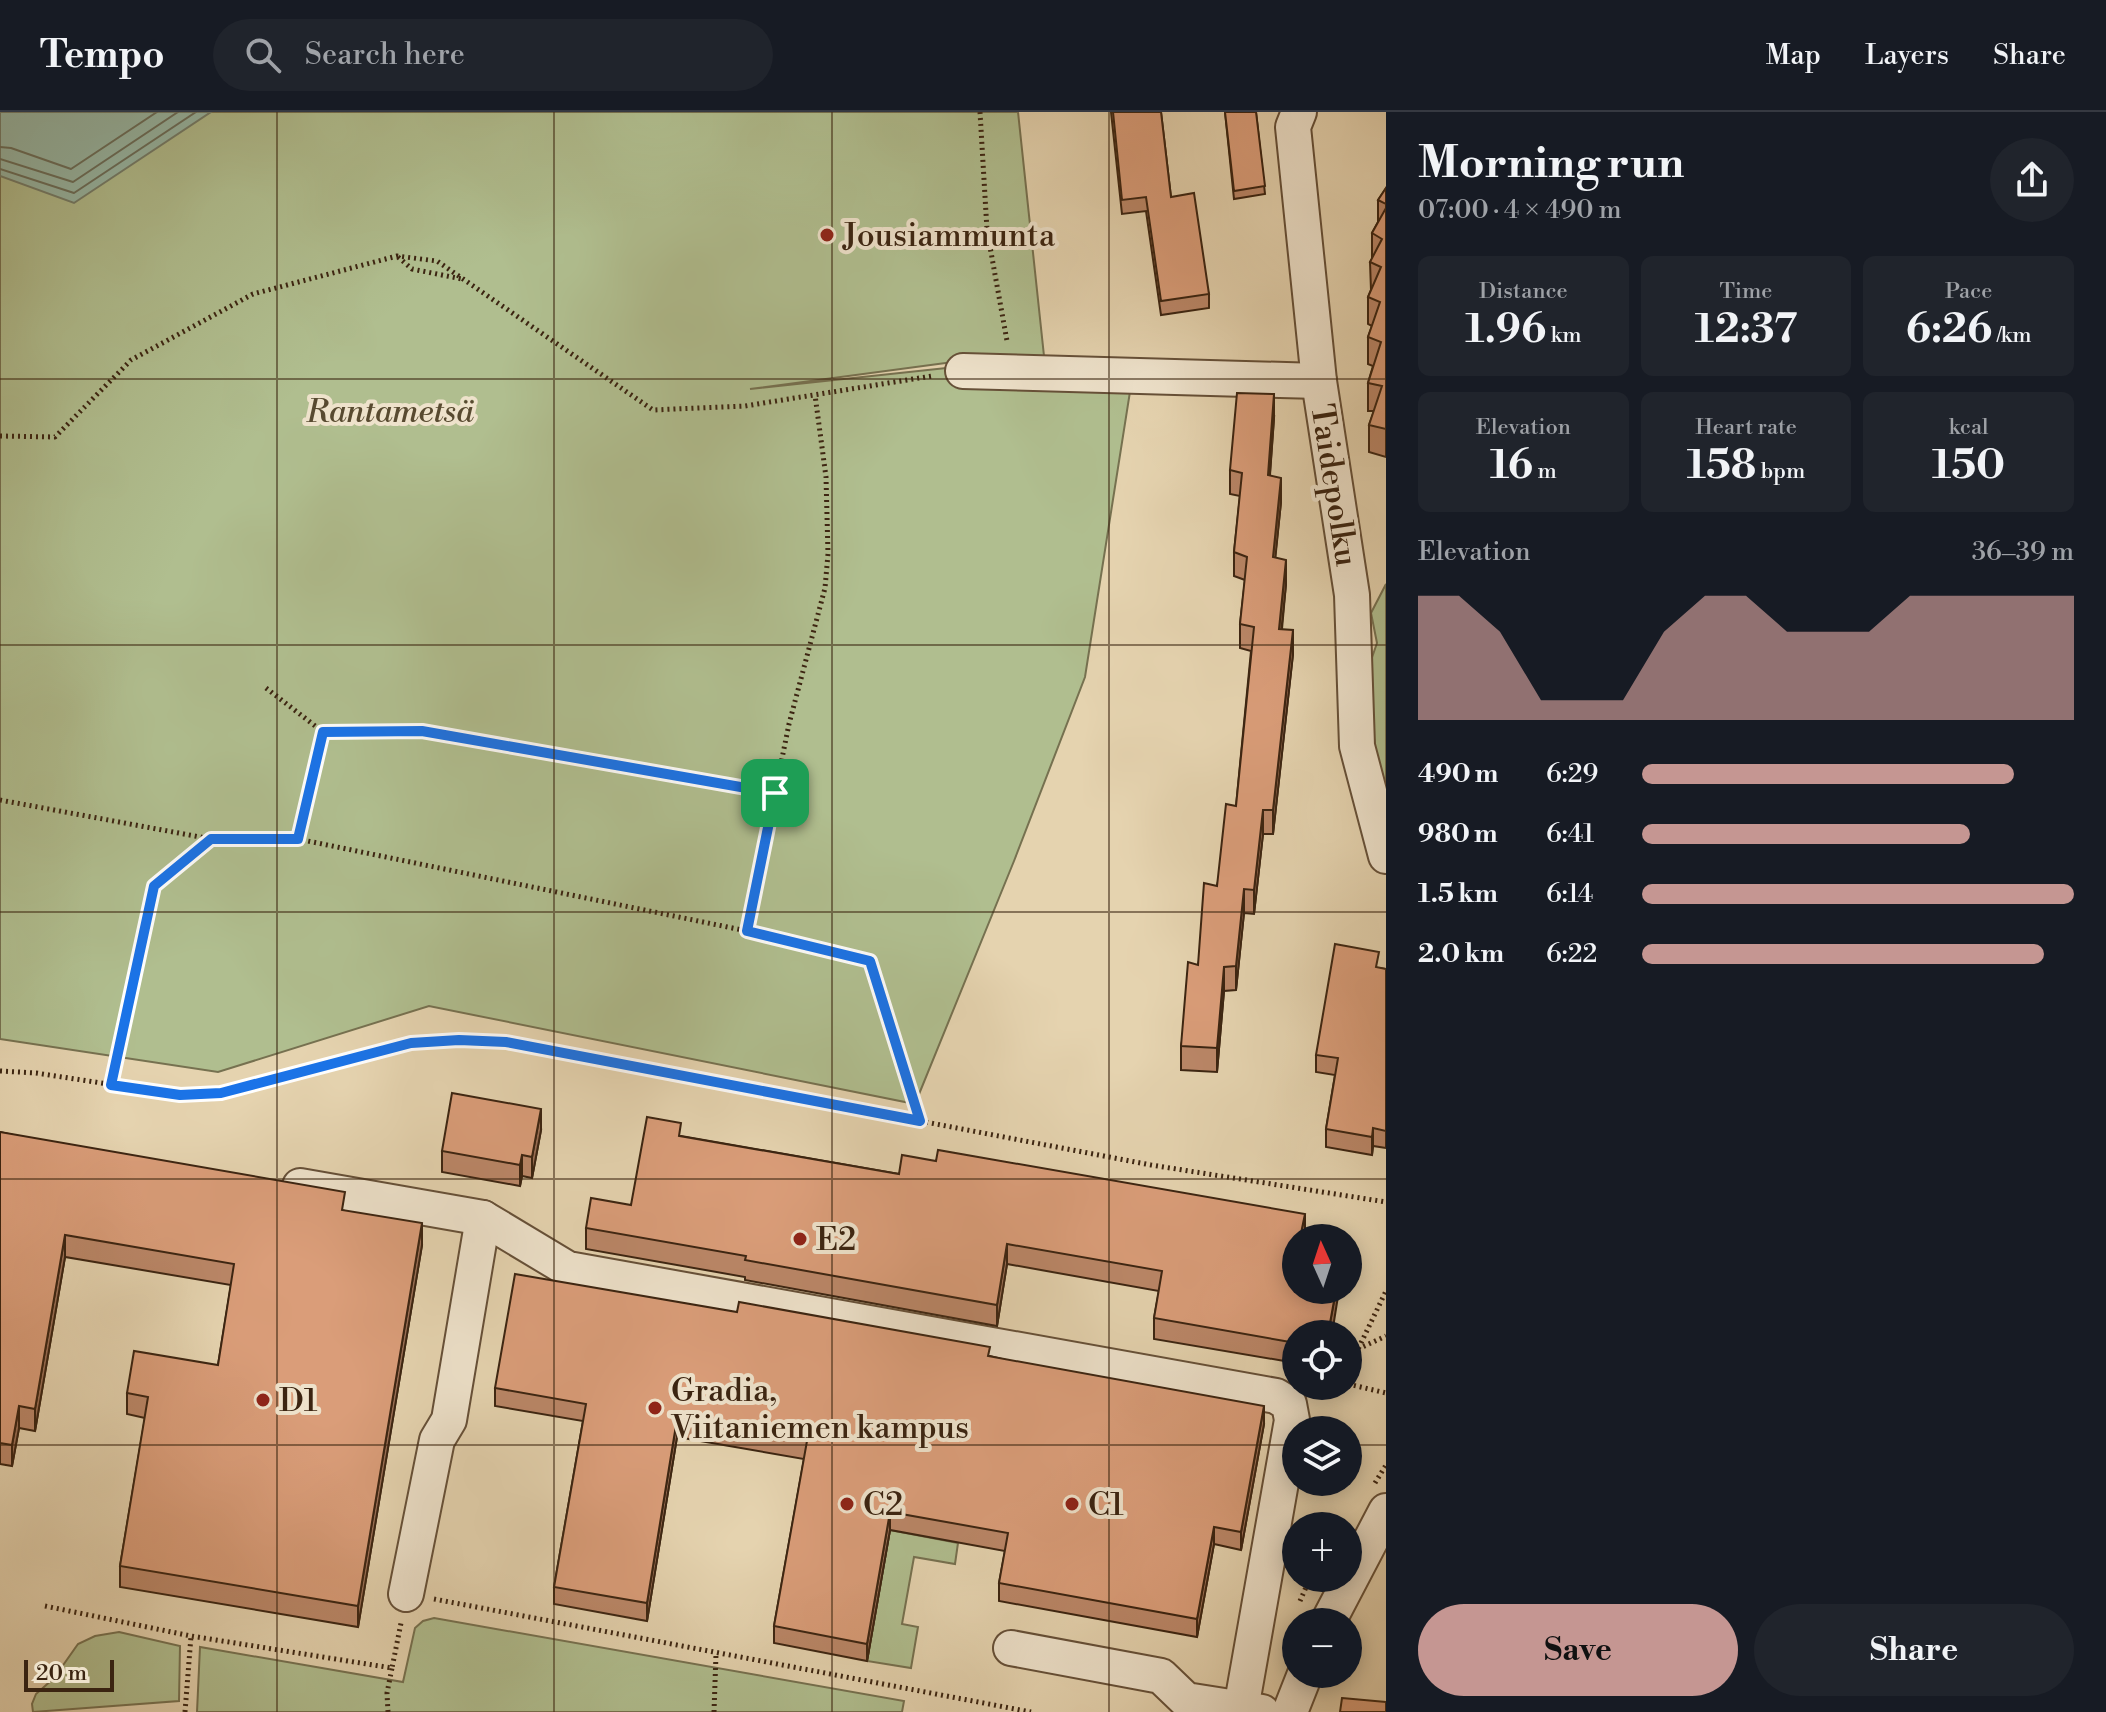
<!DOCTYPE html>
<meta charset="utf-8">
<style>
:root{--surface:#171b24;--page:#20242c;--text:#f1f3f6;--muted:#9ea1a6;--line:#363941;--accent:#c59692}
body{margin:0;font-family:"Libre Bodoni",serif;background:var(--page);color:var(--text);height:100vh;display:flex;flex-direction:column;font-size:30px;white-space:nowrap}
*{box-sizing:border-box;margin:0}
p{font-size:26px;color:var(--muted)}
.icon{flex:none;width:44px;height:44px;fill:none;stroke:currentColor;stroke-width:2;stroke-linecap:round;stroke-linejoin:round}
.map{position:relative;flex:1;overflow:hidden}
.side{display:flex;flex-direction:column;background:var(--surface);width:720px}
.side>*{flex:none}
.needle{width:52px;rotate:357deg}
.tools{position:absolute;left:1282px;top:1112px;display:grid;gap:16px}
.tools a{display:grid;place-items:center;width:80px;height:80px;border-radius:50%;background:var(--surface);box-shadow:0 4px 20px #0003;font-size:40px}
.scale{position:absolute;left:24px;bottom:20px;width:90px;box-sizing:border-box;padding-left:8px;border:4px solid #3b2411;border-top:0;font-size:22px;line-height:28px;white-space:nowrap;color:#3b2411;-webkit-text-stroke:6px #eee2cb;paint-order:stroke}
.pin{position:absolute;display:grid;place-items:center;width:68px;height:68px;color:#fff;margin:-34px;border-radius:16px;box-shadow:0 4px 12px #0006}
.round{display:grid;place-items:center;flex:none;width:84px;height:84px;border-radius:42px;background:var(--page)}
.overview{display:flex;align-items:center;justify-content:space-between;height:136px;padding:0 32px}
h1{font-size:44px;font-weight:700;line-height:60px}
.figures{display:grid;grid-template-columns:repeat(3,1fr);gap:12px;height:136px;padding:8px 32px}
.figures div{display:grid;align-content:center;border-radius:12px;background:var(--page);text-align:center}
.figures b{font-size:40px;font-weight:700}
.figures small{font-size:22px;font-weight:400}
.figures p{font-size:22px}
.chart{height:224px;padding:16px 32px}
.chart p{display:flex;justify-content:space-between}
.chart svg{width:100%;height:144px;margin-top:8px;fill:var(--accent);opacity:.7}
.action{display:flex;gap:16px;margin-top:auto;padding:16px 32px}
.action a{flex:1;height:92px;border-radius:48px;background:var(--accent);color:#111;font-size:32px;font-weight:700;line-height:92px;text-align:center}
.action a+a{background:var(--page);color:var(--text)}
ul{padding:0 32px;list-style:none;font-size:26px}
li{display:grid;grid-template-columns:128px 96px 1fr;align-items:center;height:60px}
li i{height:20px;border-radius:10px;background:var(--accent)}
header{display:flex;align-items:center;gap:48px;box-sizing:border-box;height:112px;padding:0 40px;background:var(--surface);border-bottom:2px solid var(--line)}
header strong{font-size:38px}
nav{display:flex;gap:44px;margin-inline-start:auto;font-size:28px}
.search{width:560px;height:72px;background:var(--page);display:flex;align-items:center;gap:20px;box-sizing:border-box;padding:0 28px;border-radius:44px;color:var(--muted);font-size:30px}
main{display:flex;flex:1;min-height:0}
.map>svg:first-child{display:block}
.green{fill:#b0be8f;stroke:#767150;stroke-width:2}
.water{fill:#96b8a7;stroke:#727d6b;stroke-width:2}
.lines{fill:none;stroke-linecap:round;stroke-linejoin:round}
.shore{stroke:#686e5c;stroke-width:2}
.minor-casing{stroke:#665038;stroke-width:38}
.path{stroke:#3b2411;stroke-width:5;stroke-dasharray:2 4;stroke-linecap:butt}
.minor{stroke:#eee2cb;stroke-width:34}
.wall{fill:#bb8768;stroke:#3b2411;stroke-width:2}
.shaded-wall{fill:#996e55;stroke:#3b2411;stroke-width:2}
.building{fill:#da9d79;stroke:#3b2411;stroke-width:2}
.route-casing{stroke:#fff;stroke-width:16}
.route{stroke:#1a73e8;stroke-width:10}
.grid{fill:none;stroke:#3b2411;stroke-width:2;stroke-opacity:0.55}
.poi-dot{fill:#8f2418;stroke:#eee2cb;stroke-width:3}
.labels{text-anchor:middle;stroke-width:8;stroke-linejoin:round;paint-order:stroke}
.poi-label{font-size:32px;fill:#3b2411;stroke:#eee2cb;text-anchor:start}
.park-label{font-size:32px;font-style:italic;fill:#584a30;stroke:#eee2cb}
.street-label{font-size:32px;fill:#3b2411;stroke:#eee2cb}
</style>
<header>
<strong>Tempo</strong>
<div class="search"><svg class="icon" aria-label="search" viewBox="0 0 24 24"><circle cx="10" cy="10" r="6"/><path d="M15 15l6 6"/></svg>Search here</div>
<nav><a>Map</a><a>Layers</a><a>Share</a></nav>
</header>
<main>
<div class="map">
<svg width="1386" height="1600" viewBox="0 0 1386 1600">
<rect width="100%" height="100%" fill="#e5d3af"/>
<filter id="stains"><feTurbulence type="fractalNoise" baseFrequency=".0025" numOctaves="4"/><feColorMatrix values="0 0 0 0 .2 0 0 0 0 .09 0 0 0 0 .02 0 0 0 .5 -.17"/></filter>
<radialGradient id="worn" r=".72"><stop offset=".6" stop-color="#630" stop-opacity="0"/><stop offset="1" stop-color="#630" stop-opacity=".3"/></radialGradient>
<g class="green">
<polygon points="0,0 1018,0 1044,244 983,246 750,277 965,254 1132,267 1085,565 1014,749 915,992 429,894 218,960 0,927"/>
<polygon points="1386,472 1386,695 1379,673 1367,560 1377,531 1371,501"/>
<polygon points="890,1418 958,1431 955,1452 914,1445 902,1512 918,1515 911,1556 867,1549"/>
<polygon points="434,1506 904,1589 902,1600 197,1600 200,1535 403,1570 415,1516 423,1509"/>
<polygon points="119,1520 180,1534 179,1589 33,1600 32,1592 36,1582 54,1566 78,1532 95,1524"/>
</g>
<polygon class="water" points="0,0 211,0 74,91 0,64"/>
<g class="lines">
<g class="shore">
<polyline points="0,35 11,36 71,57 157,0"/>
<polyline points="0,47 73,70 178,0"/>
<polyline points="0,57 74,81 196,0"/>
</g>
<g class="minor-casing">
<g id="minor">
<polyline points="1299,0 1293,15 1319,269 1352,483 1357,634 1386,744"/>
<polyline points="963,259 1319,269"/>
<polyline points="300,1074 483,1106 568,1157 1276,1284 1289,1292 1292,1308 1241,1597"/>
<polyline points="406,1482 437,1328 449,1308 483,1106"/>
<polyline points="1328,1510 1386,1399"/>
<polyline points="1011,1536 1161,1564 1186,1588 1262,1600"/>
<polyline points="1290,1600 1305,1562"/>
</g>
</g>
<g class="path">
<polyline points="980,0 987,118 1007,229"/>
<polyline points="398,145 412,157 462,167"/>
<polyline points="0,324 55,325 131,248 253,182 397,144 437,149 653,298 745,294 932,264"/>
<polyline points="266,576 323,620 422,619 775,681"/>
<polyline points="0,688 211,727 298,727 747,819 870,849 920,1009"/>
<polyline points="298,727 323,620"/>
<polyline points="747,819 789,612 825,476 828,442 826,365 815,283"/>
<polyline points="0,959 36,961 180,983 221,981 411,931 459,928 506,930 1151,1053 1386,1090"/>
<polyline points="111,973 154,774 211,727"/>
<polyline points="1358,1237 1386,1224"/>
<polyline points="1348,1258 1386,1179"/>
<polyline points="1348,1272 1386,1281"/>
<polyline points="1375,1371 1386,1353"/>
<polyline points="434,1487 1031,1600"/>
<polyline points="1300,1489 1310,1466"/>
<polyline points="45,1494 191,1524 392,1556 401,1511"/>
<polyline points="185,1600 191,1524"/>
<polyline points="388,1600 387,1581 392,1556"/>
<polyline points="714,1600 716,1542"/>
</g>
<use href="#minor" class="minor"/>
</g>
<g class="wall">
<polygon points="1111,0 1161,0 1171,85 1209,182 1209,196 1161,203 1146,99 1122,102"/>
<polygon points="1225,0 1256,0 1265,82 1234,87"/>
<polygon points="1386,76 1386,345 1369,340 1369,313 1374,299 1368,299 1368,271 1373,254 1368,252 1368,225 1372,214 1368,212 1368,185 1371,178 1370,150 1372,147 1372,121 1378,110 1378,88"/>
<polygon points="1274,306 1270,363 1281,390 1275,446 1286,472 1282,517 1293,542 1273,722 1263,722 1254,802 1244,801 1236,878 1224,879 1217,960 1181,958 1181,934 1198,853 1236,694 1251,539 1240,536 1240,512 1245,468 1234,464 1234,440 1240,384 1230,382 1230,358"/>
<polygon points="1379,856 1386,857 1386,1036 1373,1034 1372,1043 1326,1035 1326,1017 1335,963 1316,960 1316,943"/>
<polygon points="541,1018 532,1066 522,1064 520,1074 442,1060 442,1039"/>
<polygon points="0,1020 345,1099 422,1133 358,1515 120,1475 120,1454 145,1306 127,1302 127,1281 218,1253 231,1173 65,1145 35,1319 19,1316 12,1354 0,1352"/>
<polygon points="681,1024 899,1062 1305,1123 1296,1126 1296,1251 1154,1227 1154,1206 1159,1179 1007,1152 997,1214 745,1168 745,1165 586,1137 586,1116 631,1093"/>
<polygon points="990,1244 1264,1312 1241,1438 1214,1432 1197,1525 999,1489 999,1471 1005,1439 890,1418 867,1549 774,1531 774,1514 804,1347 677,1325 647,1509 554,1492 554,1475 583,1309 495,1294 495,1276"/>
</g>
<g class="shaded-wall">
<polygon points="1274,282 1274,306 1268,387 1268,363"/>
<polygon points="1281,366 1281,390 1273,469 1273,445"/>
<polygon points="1286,448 1286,472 1279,541 1279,517"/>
<polygon points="1293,518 1293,542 1273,722 1273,698"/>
<polygon points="1263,698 1263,722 1254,802 1254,778"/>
<polygon points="1244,777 1244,801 1236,878 1236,854"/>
<polygon points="1224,855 1224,879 1217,960 1217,936"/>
<polygon points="541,997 541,1018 532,1066 532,1045"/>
<polygon points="1373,1016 1373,1034 1372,1043 1372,1025"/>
<polygon points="522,1043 522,1064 520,1074 520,1053"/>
<polygon points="1305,1102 1305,1123 1304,1126 1300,1126"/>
<polygon points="422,1111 422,1133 358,1515 358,1494"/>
<polygon points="65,1123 65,1145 35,1319 35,1297"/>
<polygon points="1007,1132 1007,1152 997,1214 997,1193"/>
<polygon points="1336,1178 1339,1178 1332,1222 1328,1222"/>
<polygon points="19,1294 19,1316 12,1354 12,1333"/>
<polygon points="1264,1294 1264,1312 1241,1438 1241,1420"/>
<polygon points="677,1307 677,1325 647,1509 647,1491"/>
<polygon points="890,1400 890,1418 867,1549 867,1532"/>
<polygon points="1214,1415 1214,1432 1197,1525 1197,1507"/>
</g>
<g class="building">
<polygon points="1113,0 1161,0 1171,85 1194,81 1209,182 1161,189 1146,85 1122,88"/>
<polygon points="1225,0 1256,0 1265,74 1234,79"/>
<polygon points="1386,76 1386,92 1378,88"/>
<polygon points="1386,96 1386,317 1369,313 1382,274 1368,271 1381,230 1368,225 1380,190 1368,185 1381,155 1370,150 1382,127 1372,121"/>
<polygon points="1237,281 1274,282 1268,363 1281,366 1273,445 1286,448 1279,517 1293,518 1273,698 1263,698 1254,778 1244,777 1236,854 1224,855 1217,936 1181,934 1188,850 1198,853 1204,771 1217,774 1226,692 1236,694 1254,515 1240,512 1247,445 1234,440 1242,361 1230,358"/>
<polygon points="1335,832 1379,840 1376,855 1386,857 1386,1019 1373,1016 1372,1025 1326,1017 1338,946 1316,943"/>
<polygon points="452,981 541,997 532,1045 522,1043 520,1053 442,1039"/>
<polygon points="647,1005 681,1011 679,1024 899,1062 902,1043 936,1049 938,1038 1305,1102 1300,1126 1296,1126 1296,1178 1336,1178 1328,1222 1296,1222 1296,1231 1154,1206 1162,1159 1007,1132 997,1193 745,1148 746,1144 586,1116 591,1086 631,1093"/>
<polygon points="0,1020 345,1080 342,1098 422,1111 358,1494 120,1454 148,1285 127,1281 134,1239 218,1253 234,1152 65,1123 35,1297 19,1294 12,1333 0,1331"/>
<polygon points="515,1162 737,1200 739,1190 990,1235 988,1244 1264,1294 1241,1420 1214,1415 1197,1507 999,1471 1008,1421 890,1400 867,1532 774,1514 807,1329 677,1307 647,1491 554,1475 586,1292 495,1276"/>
<polygon points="1342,1586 1386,1590 1386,1600 1340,1600"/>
</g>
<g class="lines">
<g class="route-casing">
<polygon id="route" points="422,619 775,681 747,819 870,849 920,1009 506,930 459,928 411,931 221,981 180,983 111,973 154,774 211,727 298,727 323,620"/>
</g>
<use href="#route" class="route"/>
</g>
<path class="grid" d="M 277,0 L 277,1600M 554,0 L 554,1600M 832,0 L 832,1600M 1109,0 L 1109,1600M 0,267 L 1386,267M 0,533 L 1386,533M 0,800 L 1386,800M 0,1067 L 1386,1067M 0,1333 L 1296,1333M 1348,1333 L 1386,1333"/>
<g class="poi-dot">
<circle cx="827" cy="123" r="8"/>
<circle cx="800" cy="1127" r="8"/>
<circle cx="263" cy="1288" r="8"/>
<circle cx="655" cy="1296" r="8"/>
<circle cx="847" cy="1392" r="8"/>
<circle cx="1072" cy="1392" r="8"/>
</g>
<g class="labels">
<g class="poi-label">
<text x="843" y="134">Jousiammunta</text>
<text x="816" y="1138">E2</text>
<text x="671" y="1289">Gradia,<tspan x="671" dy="37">Viitaniemen kampus</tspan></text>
<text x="279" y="1299">D1</text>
<text x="863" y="1403">C2</text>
<text x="1088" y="1403">C1</text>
</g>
<g class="park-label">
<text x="390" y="310">Rantametsä</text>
</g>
<g class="street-label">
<text transform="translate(1335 373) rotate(81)" y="11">Taidepolku</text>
</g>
</g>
<rect width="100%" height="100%" filter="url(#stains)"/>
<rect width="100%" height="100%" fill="url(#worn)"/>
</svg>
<div class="tools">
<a><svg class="needle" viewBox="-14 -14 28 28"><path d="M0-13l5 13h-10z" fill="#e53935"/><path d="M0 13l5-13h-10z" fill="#9ea1a6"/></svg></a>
<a><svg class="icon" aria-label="locate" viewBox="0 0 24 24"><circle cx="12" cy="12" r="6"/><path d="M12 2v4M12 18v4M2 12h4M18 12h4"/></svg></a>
<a><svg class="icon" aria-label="layers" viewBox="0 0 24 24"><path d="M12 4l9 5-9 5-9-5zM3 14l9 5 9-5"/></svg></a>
<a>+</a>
<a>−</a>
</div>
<div class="scale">20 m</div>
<div class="pin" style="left:775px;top:681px;background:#1e9e55"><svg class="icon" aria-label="arrive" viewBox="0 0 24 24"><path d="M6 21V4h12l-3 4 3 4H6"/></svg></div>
</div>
<section class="side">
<div class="overview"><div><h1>Morning run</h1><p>07:00 · 4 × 490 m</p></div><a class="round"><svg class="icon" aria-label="share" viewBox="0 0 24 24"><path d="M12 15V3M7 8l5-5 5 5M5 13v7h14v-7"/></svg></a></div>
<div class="figures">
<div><p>Distance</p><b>1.96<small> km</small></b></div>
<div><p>Time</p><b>12:37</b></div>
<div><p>Pace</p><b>6:26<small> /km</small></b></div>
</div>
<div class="figures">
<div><p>Elevation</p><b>16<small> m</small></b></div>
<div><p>Heart rate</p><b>158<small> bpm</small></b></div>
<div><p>kcal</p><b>150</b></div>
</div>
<div class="chart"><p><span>Elevation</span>36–39 m</p>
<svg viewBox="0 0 160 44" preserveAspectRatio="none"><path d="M0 44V6L10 6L20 17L30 38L40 38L50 38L60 17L70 6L80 6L90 17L100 17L110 17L120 6L130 6L140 6L150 6L160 6V44z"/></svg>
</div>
<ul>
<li><b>490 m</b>6:29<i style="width:86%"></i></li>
<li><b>980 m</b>6:41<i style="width:76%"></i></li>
<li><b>1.5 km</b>6:14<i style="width:100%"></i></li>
<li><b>2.0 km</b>6:22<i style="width:93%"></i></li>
</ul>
<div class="action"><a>Save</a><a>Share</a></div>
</section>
</main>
